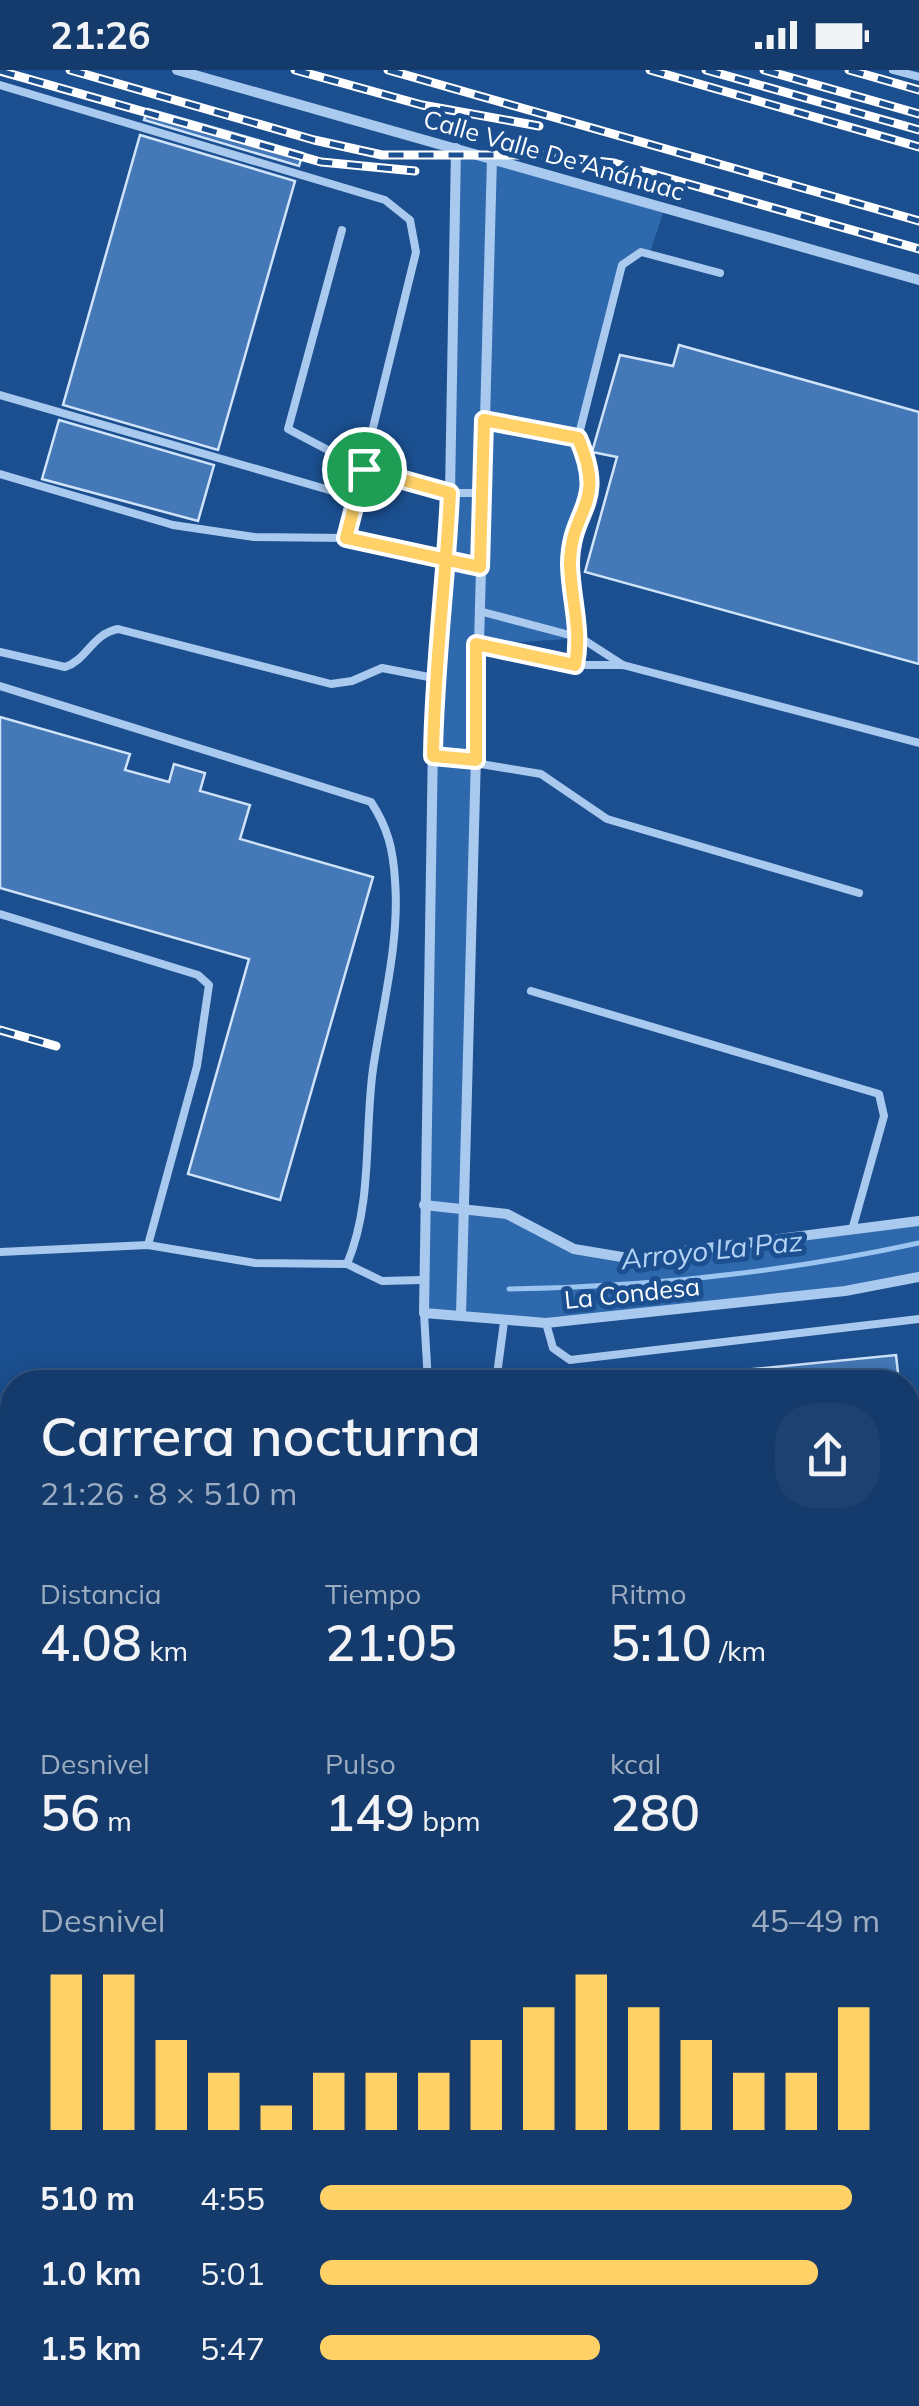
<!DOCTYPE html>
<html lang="es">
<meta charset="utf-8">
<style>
:root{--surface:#143b6b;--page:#1d4271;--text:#f1f3f6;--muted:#9dadc1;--line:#33557e;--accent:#ffd166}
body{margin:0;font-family:Mulish,sans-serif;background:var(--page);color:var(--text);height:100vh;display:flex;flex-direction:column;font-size:38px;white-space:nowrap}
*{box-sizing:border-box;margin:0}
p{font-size:32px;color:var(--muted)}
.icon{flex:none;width:55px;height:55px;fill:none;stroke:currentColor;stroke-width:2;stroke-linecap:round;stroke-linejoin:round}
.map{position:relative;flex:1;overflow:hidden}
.panel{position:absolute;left:0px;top:1300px;width:920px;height:1038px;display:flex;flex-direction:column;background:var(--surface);border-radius:40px 40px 0 0;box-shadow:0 5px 25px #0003,0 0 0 2px var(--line)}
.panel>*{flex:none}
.pin{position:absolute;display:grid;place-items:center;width:85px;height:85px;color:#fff;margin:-42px;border:5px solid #fff;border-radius:50%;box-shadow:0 2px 10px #0007}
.round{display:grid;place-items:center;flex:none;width:105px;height:105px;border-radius:40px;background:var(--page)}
.head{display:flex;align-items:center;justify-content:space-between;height:170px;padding:0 40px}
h1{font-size:55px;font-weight:600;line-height:75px}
.metrics{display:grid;grid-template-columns:repeat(3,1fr);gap:15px;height:170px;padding:10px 40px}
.metrics div{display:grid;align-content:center}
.metrics b{font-size:50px;font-weight:600}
.metrics small{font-size:28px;font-weight:400}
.metrics p{font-size:28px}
.chart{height:280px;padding:20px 40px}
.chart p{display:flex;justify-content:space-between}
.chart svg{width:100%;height:180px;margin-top:10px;stroke:var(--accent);stroke-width:6}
ul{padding:0 40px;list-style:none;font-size:32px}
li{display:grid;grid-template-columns:160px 120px 1fr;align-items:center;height:75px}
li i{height:25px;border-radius:12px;background:var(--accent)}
.status{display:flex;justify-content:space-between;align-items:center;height:70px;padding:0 50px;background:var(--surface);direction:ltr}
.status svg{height:28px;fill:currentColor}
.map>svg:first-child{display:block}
.green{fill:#2e69ad}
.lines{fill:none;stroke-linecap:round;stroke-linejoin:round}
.stream{stroke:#9cc4f0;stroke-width:5}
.building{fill:#4478b7;stroke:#cfe3fa;stroke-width:2.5}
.service{stroke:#a9c9ee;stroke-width:8}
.minor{stroke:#a9c9ee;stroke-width:10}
.rail-casing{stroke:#fff;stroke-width:9}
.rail{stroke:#1b4f8f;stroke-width:5;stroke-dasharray:15;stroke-linecap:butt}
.route-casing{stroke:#fff;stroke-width:20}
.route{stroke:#ffd166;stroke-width:12}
.labels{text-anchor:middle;stroke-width:10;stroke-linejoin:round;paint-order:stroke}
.street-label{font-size:25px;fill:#fff;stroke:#1b4f8f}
.water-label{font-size:28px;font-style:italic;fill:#b5d3f5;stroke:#1b4f8f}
</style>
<div class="status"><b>21:26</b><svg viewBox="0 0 49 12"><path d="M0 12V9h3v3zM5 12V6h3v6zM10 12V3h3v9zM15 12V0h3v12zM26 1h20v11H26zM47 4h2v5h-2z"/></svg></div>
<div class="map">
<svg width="919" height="2336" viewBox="0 0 919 2336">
<rect width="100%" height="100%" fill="#1b4f8f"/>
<g class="green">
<polygon points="456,78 665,137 650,183 626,189 578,368 592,403 571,486 581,568 477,575 464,1137 499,1143 602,1187 919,1151 919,1207 546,1253 424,1243 433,686 447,490"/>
<polygon points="919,1652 919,1847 908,1841 908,1653"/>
<polygon points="0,2030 12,2033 12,2325 586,2325 647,2336 0,2336"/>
</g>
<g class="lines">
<path class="stream" d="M 509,1219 C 645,1217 786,1202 919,1173"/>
</g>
<g class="building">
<polygon points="148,39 303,83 299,96 144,50"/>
<polygon points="140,65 295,111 218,380 63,335"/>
<polygon points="679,275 919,342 919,594 585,502 617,387 592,382 620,285 673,296"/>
<polygon points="59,350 214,395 198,451 42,409"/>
<polygon points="0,647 130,684 125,700 169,712 174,694 205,703 200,721 250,735 240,769 373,807 280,1130 188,1104 249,889 0,818"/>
<polygon points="896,1285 899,1312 713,1312 713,1303"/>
</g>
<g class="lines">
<g class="service">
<polyline points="893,0 919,7"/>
<polyline points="0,15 385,130 410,150 416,182 346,468 254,467 173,455 0,404"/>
<polyline points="342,160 288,359 364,399 450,423 482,423"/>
<polyline points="0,325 357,428"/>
<polyline points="485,350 578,368"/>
<polyline points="346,468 480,497"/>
<polyline points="479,541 581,568 623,595"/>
<polyline points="476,575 575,595 623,595 919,673"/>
<path d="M 0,582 L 65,597 C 87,590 92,564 118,559 L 331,614 L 352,611 L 382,598 L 434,608"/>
<polyline points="575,595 581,568 571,486 592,410 578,368 622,195 641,182 720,203"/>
<path d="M 0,616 L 371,732 C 388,758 393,779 395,810 C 400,872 382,938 373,999 C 364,1066 373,1132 347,1194"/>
<polyline points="433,686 541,704 607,749 859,823"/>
<polyline points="0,844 198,905 209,915 197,996 148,1175"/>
<polyline points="531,921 879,1024 884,1046 852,1160"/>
<polyline points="0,1182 148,1175 255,1193 347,1194 382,1211 421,1210"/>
<polyline points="424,1243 428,1312"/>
<polyline points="546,1253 553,1278 570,1290 919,1249"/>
<polyline points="496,1312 504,1252"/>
</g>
<g class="minor">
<polyline points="177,0 919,210"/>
<polyline points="456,78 450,423 434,608 424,1243 546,1253 845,1221 919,1207"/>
<polyline points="424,1135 507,1144 574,1179 628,1188 919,1151"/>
<polyline points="461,1245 492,88"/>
<polyline points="908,1803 919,1808"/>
<polyline points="908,1840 919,1846"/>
<polyline points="908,2067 919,2065"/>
<polyline points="908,2091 919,2090"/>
<polyline points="908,2318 919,2320"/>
</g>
<g class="rail-casing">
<g id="rail">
<polyline points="70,0 314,70 382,85 540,85 614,93 919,179"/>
<polyline points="295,0 422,35 539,56"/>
<polyline points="388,0 919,151"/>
<polyline points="650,0 919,77"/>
<polyline points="706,0 919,60"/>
<polyline points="764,0 919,44"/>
<polyline points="849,0 919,20"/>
<polyline points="0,1 321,92 415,101"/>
<polyline points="0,960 56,976"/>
</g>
</g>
<use href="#rail" class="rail"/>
</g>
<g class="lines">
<g class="route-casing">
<path id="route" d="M 364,399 L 450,423 C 446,511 434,598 433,686 L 476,690 L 476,574 L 575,595 C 582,560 571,530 570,495 C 570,437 608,437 578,368 L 484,350 L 480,497 L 346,468 L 364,399"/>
</g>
<use href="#route" class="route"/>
</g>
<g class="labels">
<g class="street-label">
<text transform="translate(554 85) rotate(16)" y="9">Calle Valle De Anáhuac</text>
<text transform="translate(632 1223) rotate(-6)" y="9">La Condesa</text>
</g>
<g class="water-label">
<text transform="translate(712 1180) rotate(-6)" y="10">Arroyo La Paz</text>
</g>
</g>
</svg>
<div class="pin" style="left:364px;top:399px;background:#1e9e55"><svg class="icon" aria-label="arrive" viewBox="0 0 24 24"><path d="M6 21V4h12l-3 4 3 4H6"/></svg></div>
<section class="panel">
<div class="head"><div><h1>Carrera nocturna</h1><p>21:26 · 8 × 510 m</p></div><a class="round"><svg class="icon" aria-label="share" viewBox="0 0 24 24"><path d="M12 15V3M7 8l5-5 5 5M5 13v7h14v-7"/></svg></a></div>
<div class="metrics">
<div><p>Distancia</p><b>4.08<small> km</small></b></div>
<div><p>Tiempo</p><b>21:05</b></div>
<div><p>Ritmo</p><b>5:10<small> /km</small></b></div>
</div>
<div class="metrics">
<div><p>Desnivel</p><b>56<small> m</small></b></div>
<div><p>Pulso</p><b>149<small> bpm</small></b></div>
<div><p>kcal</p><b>280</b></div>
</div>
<div class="chart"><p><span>Desnivel</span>45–49 m</p>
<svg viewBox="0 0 160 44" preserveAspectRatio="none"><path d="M5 44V6M15 44V6M25 44V22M35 44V30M45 44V38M55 44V30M65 44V30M75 44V30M85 44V22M95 44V14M105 44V6M115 44V14M125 44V22M135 44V30M145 44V30M155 44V14"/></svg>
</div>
<ul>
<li><b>510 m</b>4:55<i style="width:95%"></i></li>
<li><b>1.0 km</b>5:01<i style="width:89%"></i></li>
<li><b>1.5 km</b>5:47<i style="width:50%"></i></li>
</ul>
</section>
</div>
